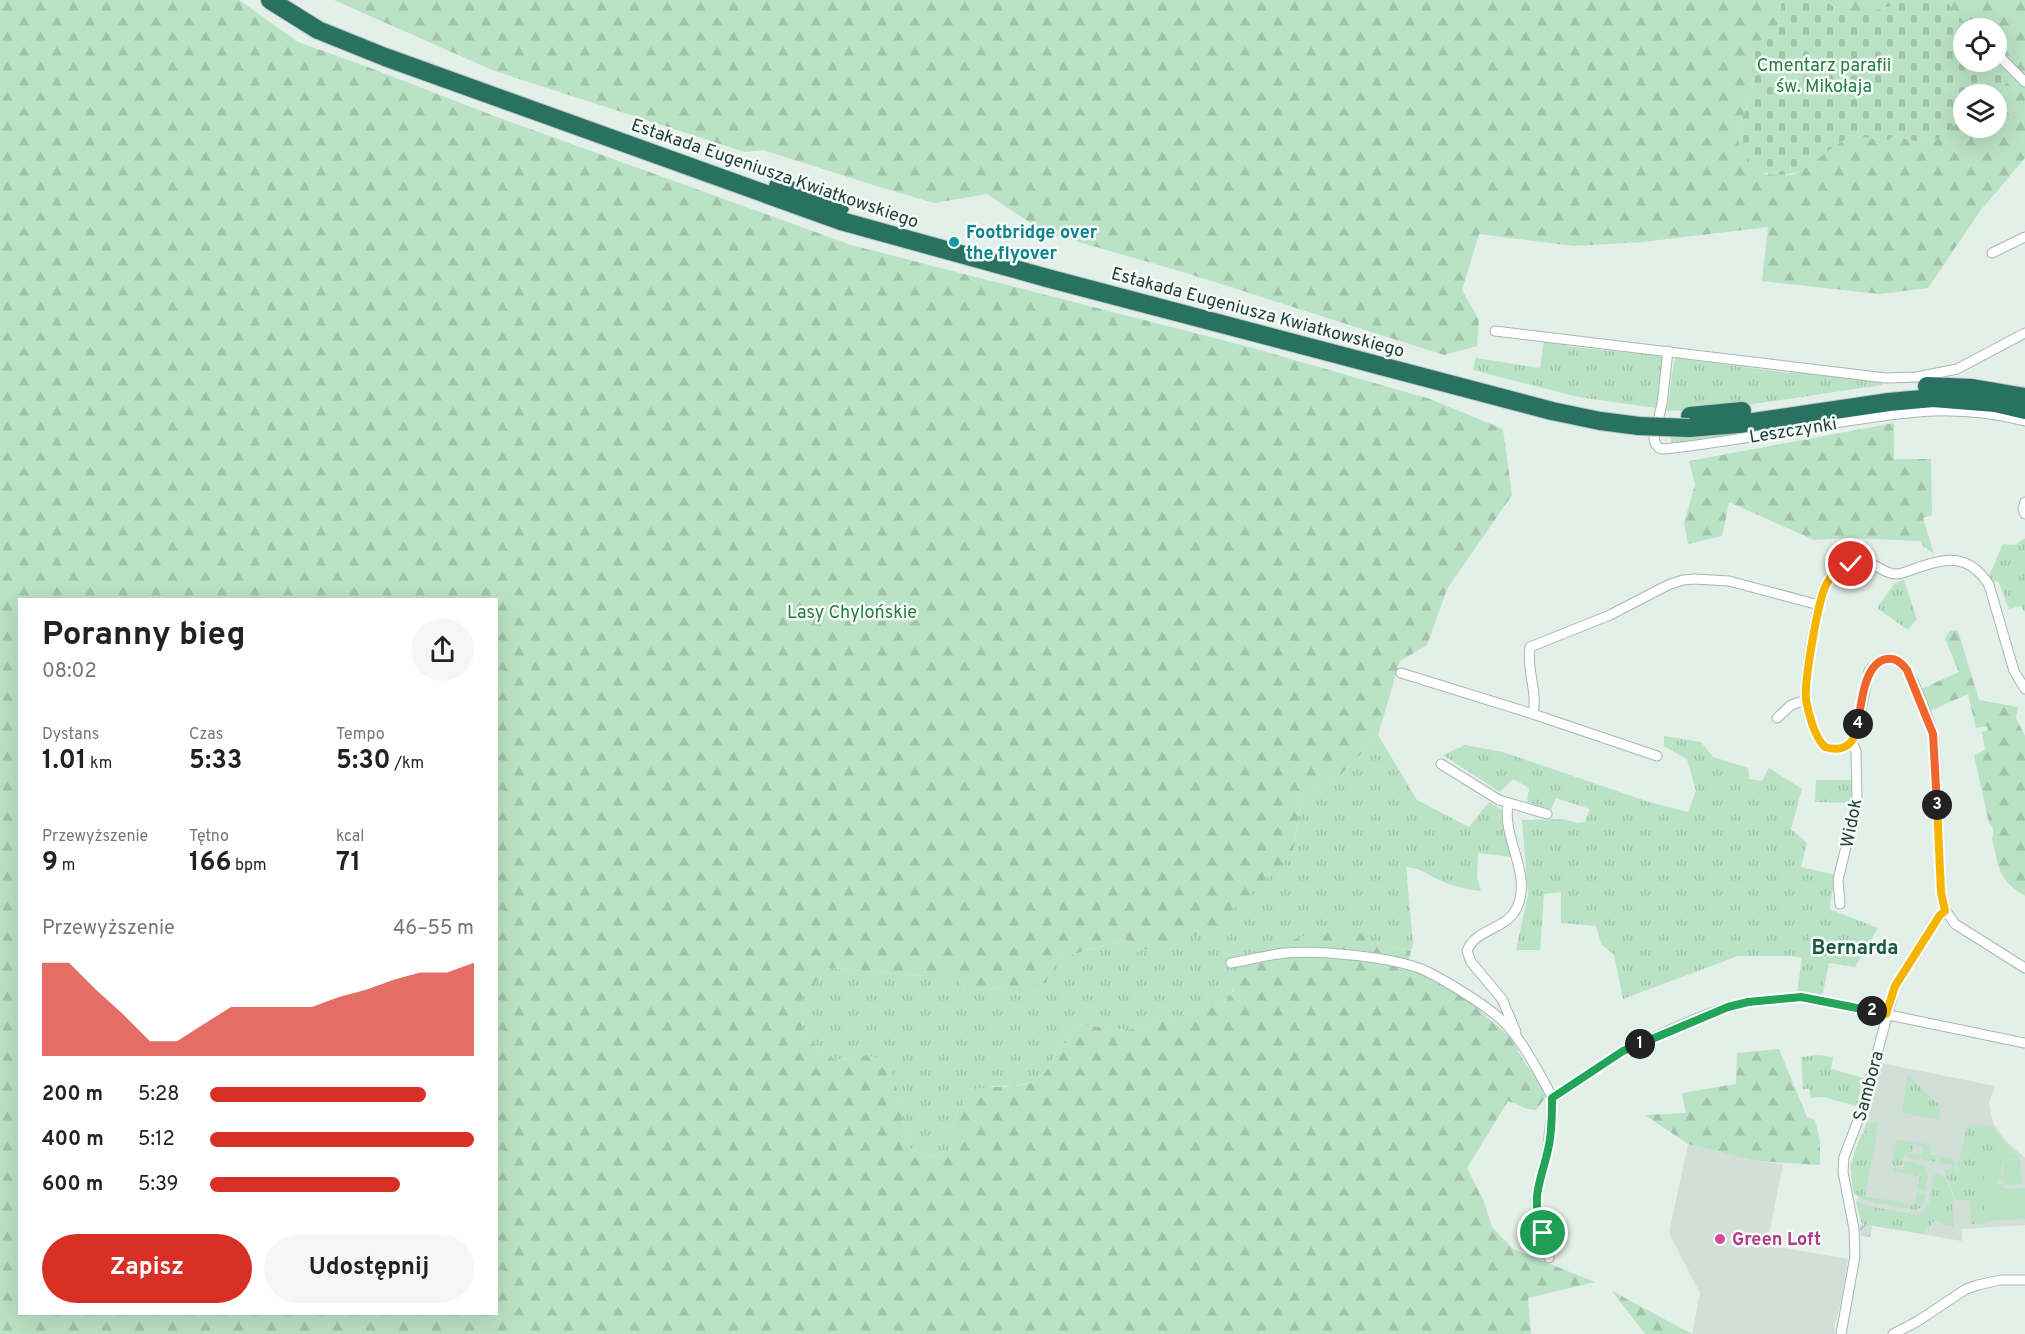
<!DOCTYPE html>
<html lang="pl">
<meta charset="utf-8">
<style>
:root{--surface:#fff;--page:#f6f6f6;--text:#222;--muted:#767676;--accent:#d93025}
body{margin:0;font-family:Overpass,sans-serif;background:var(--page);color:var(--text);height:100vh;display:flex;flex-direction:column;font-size:22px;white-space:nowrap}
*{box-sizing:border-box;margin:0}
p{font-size:20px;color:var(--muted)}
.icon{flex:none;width:33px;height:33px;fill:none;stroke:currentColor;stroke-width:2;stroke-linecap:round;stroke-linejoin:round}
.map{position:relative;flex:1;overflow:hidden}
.details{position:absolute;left:18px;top:598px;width:480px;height:717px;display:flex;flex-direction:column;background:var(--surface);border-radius:0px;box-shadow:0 6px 24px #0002}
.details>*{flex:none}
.buttons{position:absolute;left:1953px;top:18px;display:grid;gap:12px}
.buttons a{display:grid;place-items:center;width:54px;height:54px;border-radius:50%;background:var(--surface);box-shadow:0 6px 24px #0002;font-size:30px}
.pin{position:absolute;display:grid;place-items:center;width:51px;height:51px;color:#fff;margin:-26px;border:3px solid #fff;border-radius:50%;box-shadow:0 2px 6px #0007}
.km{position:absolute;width:30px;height:30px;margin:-15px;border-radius:50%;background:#222;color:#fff;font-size:16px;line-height:30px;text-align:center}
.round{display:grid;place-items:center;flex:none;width:63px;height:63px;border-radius:32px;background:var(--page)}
.head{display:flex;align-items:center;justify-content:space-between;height:102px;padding:0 24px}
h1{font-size:33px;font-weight:700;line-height:45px}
.figures{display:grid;grid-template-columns:repeat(3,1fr);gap:9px;height:102px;padding:6px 24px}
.figures div{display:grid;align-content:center}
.figures b{font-size:26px;font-weight:700}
.figures small{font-size:16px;font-weight:400}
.figures p{font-size:16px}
.chart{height:168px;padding:12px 24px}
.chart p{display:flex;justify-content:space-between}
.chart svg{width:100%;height:108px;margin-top:6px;fill:var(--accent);opacity:.7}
.action{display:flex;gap:12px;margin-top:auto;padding:12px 24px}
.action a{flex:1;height:69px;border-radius:36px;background:var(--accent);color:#fff;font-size:24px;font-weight:700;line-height:69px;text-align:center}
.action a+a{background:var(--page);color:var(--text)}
ul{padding:0 24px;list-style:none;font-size:20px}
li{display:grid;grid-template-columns:96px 72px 1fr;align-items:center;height:45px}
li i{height:15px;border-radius:8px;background:var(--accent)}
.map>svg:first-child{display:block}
.built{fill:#d1dfd8}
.industrial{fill:url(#industrial-furrows)}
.grass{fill:url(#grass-tufts)}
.forest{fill:url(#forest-firs);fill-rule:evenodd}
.cemetery{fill:url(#cemetery-stones)}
.park{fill:#bae2c4}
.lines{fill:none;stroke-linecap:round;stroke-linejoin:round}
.street-casing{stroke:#a5b8b0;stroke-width:11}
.highway-casing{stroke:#c1cac7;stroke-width:20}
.street{stroke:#fff;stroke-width:9}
.highway{stroke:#297261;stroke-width:18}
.highway-bridge-casing{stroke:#c1cac7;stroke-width:20;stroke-linecap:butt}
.highway-bridge{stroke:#297261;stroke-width:18}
.split-1-casing{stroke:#fff;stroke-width:12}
.split-2-casing{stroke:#fff;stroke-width:12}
.split-3-casing{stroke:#fff;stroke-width:12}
.split-4-casing{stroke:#fff;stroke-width:12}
.split-5-casing{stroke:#fff;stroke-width:12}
.split-1{stroke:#22a559;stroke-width:8}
.split-2{stroke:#22a559;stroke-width:8}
.split-3{stroke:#f5b400;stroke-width:8}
.split-4{stroke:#f0652b;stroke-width:8}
.split-5{stroke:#f5b400;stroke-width:8}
.culture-dot{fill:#0f9aa8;stroke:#f5faf7;stroke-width:2}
.hotel-dot{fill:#d1479c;stroke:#f5faf7;stroke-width:2}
.labels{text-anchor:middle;stroke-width:5;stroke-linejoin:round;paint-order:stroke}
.park-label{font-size:18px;fill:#267e45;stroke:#f5faf7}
.street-label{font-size:18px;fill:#214238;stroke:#f5faf7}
.culture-label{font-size:18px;font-weight:bold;fill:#0d838f;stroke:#f5faf7;text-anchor:start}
.hotel-label{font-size:18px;font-weight:bold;fill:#b23c85;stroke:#f5faf7;text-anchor:start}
.neighbourhood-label{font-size:20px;font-weight:bold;fill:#1a5746;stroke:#f5faf7}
</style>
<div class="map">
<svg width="2025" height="1334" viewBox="0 0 2025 1334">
<defs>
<pattern id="industrial-furrows" width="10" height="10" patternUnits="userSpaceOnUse" patternTransform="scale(1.5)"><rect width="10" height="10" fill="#d1dfd8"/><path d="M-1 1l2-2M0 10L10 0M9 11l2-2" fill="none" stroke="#b3c1ba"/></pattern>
<pattern id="grass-tufts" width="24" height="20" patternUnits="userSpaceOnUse" patternTransform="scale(1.5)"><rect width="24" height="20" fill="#bae2c4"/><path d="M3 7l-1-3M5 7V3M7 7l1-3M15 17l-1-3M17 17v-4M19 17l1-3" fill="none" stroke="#a0c3a9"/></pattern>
<pattern id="forest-firs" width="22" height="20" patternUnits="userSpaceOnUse" patternTransform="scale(1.5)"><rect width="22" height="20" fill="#bae2c4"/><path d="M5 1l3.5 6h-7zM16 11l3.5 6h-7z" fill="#a0c3a9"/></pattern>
<pattern id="cemetery-stones" width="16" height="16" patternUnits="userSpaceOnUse" patternTransform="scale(1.5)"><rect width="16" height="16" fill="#bae2c4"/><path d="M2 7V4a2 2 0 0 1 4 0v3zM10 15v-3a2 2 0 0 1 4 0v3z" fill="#a0c3a9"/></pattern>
</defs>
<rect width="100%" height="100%" fill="#e3efe9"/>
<g class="built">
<polygon points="1881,1063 1995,1086 1989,1103 1993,1123 2004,1139 2025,1158 2025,1225 1962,1229 1962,1241 1862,1224 1856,1201 1859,1197 1854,1194 1850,1166 1866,1123"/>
<polygon points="1688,1144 1756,1161 1783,1164 1767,1245 1848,1259 1841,1302 1835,1323 1835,1334 1692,1334 1700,1293 1669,1233"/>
</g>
<polygon class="industrial" points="1859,1224 1872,1226 1870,1237 1861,1236"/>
<g class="grass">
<polygon points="1544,340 1564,342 1567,346 1639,354 1643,352 1661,354 1664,361 1656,408 1578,397 1473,370 1476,358 1540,368"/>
<polygon points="1677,358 1789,373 1793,370 1882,381 1882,385 1720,409 1667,411 1674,361"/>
<polygon points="1891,410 1671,445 1671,434"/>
<polygon points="2025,538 2025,612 2020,606 2009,609 1998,581 1993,582 1989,576 2003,544 2015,545"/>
<polygon points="1904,580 1917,619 1908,630 1877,608 1895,583"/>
<path d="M 1378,735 L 1417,800 L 1469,827 L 1489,802 L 1502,810 L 1511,857 L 1478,853 L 1477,878 L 1481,891 C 1464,889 1448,885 1433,877 C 1423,871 1418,868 1406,867 L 1413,944 L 1411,951 L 1370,943 L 1233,989 L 1224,1004 L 1128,1030 L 1075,1024 L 1067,1042 L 1057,1048 C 1046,1084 1027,1087 992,1086 L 956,1115 L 950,1152 L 927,1157 L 909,1148 L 897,1090 L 868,1055 L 835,1060 L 803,1036 L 801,1000 L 828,968 L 924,976 L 947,976 L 958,981 L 965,989 L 1013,988 L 1046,983 L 1056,959 L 1128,939 L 1135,953 L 1293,854 L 1302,796 L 1342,774 Z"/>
<polygon points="1664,736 1701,742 1713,757 1748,768 1749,779 1762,781 1769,768 1802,789 1791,829 1807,843 1801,867 1836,875 1829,909 1878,928 1855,967 1829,963 1822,997 1797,992 1802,958 1791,956 1738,956 1623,999 1614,955 1601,944 1596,926 1561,923 1561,892 1544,894 1540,950 1516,950 1528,895 1522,820 1563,819 1578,823 1585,822 1590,809 1556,798 1551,810 1527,802 1529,788 1513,779 1500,792 1443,755 1465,745 1503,752 1649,802 1688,812 1696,791 1687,759 1664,746"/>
<polygon points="1816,780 1852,780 1851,803 1815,802"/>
<polygon points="1819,1055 1833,1057 1831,1069 1864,1078 1857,1106 1823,1097 1811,1098 1809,1089 1803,1089 1801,1057"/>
<polygon points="1908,1076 1940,1106 1938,1120 1902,1112"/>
<path d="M 1868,1123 L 1879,1123 L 1865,1196 L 1914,1205 L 1917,1192 L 1925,1194 C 1924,1201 1924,1208 1915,1210 L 1868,1201 L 1854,1194 C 1849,1171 1851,1155 1862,1134 L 1868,1139 L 1864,1131 Z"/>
<polygon points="1974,1125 1992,1126 2002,1140 2020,1158 2001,1160 2003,1181 1997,1182 1996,1161 1985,1185 2003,1184 2005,1189 1984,1191 1985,1224 1971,1224 1970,1200 1956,1200 1944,1169 1951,1170 1952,1165 1939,1163 1940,1157 1952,1158 1955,1162 1955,1169 1959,1170 1956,1162 1959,1162 1967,1126"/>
<polygon points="1897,1139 1913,1142 1912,1152 1905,1153 1902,1165 1894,1166 1892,1164"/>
<polygon points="1916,1142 1931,1145 1929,1154 1937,1156 1936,1162 1906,1157 1909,1154 1922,1154 1923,1147 1916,1144"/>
<path d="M 1905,1161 C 1929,1166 1930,1166 1926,1190 L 1917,1189 L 1920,1176 L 1893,1171 L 1894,1168 L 1903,1169 Z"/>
<path d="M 1936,1174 L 1945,1177 L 1954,1201 L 1952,1202 L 1954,1227 L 1944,1225 L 1935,1219 L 1924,1234 L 1862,1224 L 1856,1201 L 1868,1206 L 1916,1215 C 1932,1211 1931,1190 1934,1175 Z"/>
</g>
<g class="forest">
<path d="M 0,0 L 239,0 L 298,42 L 373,69 L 494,116 L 851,245 L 1253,348 L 1430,399 L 1503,429 L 1512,495 L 1447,589 L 1427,645 L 1400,661 L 1378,735 L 1342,774 L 1302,796 L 1293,853 L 1212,930 L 1134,953 L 1127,939 L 1056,959 L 1046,983 L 1013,988 L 965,989 L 958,981 L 947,976 L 924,976 L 828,968 L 801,1000 L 803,1036 L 835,1060 L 868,1055 L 880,1058 L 890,1068 L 897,1090 L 909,1148 L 927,1157 L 950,1152 L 956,1115 L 974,1089 C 1014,1082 1042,1097 1057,1048 L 1067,1042 L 1075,1024 L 1128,1030 L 1224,1004 C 1243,973 1274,942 1312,934 C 1327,930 1351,933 1367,933 L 1370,943 L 1411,951 L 1408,961 L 1460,993 L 1512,1039 L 1524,1062 L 1549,1093 L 1536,1110 L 1528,1109 L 1508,1101 L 1467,1168 L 1484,1202 L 1492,1227 L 1513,1249 L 1595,1282 L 1528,1298 L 1531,1334 L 0,1334 ZM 20,600 L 496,600 L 496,1314 L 20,1314 Z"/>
<path d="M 334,0 L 1782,0 C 1779,13 1781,27 1770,36 C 1764,40 1759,41 1754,47 L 1752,95 L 1736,134 L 1765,174 L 1791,175 L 1800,171 L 1851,135 L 1886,141 L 1894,136 L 1930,145 L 1963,118 L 1964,128 L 1996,128 L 1996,94 L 1993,94 L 2011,79 L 1997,61 L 1996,28 L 1969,28 L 1945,0 L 2025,0 L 2025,158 L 1980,211 L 1928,288 L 1879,294 L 1762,281 L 1768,227 L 1643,242 L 1574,246 L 1479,234 L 1462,290 L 1479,320 L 1477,346 L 1444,355 L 1183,272 L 1044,232 L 987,194 L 934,203 L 883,188 L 763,150 L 745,152 L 492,70 Z"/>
<path d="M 1825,0 L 1905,0 C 1891,6 1865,17 1850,14 C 1841,12 1832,5 1825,0 Z"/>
<polygon points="1894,423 1894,459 1931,459 1932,515 1923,518 1934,554 1923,546 1921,541 1849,538 1814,540 1731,503 1729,503 1722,536 1688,544 1684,523 1695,485 1689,461"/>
<path d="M 1950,630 L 1958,631 L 1979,700 L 2018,707 L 2016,718 L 2025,736 L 2025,896 C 1998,880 1999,868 1992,839 C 1994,833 1994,826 1989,823 L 1974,755 L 1985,750 L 1982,732 L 1988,730 L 1987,726 L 1976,728 L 1968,694 L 1930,711 L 1921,689 L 1959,672 L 1945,639 Z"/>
<polygon points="1779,1049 1807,1117 1815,1120 1820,1141 1820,1165 1756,1161 1688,1144 1645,1115 1686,1113 1682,1093 1736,1084 1737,1053"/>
<polygon points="1612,1291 1692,1334 1645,1334"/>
</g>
<path class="cemetery" d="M 1782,0 L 1825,0 L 1834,7 L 1851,14 L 1883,9 L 1905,0 L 1945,0 L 1969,28 L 1964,28 L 1964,62 L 1997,61 L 2012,79 L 1993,94 L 1964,94 L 1963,118 L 1930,145 L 1894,136 L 1886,141 L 1851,135 L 1800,171 C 1781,179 1756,176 1744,156 C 1740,150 1739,141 1736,134 L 1752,95 L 1754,47 C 1759,41 1764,40 1770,36 C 1781,27 1779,13 1782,0 Z"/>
<g class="park">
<polygon points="2020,1159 2022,1183 2004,1185 2002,1160"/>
<polygon points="1996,1161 1998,1184 1984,1185 1983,1162"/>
<polygon points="2025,1188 2025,1219 1985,1221 1984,1190"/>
</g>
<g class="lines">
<g class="street-casing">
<g id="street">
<polyline points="1971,24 1975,28"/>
<polyline points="1996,53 2025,82"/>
<polyline points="1992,253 2025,237"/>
<polyline points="1495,331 1886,378 1917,377 1957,369 2025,333"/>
<path d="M 1668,351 L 1662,404 L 1654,437 L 1655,443 L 1659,448 L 1664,449 C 1721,443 1778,432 1835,423 C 1906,412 1954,403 2025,421"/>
<polyline points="2025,502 2023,509 2025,514"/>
<polyline points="1401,673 1533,714 1657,756"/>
<path d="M 2025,689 L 2014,671 L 1989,585 C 1968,552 1945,558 1914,569 C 1908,571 1902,574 1896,574 C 1887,574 1879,567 1871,564 C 1861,560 1845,565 1836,571 C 1832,575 1827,580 1825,586 C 1817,604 1804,678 1806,698 C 1807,709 1815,739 1823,745 C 1827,749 1835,749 1840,748 C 1849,747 1853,742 1856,734 L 1869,671 C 1895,640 1909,672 1919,695 C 1925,710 1931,724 1934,739 L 1941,892 L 1944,908 L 1955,924 L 2025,968"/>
<path d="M 1533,714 C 1538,692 1526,669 1530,647 L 1610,615 L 1668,585 L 1683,580 L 1694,579 L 1729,581 L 1819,605"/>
<polyline points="1777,718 1791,705 1806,700"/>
<polyline points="1441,764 1499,800 1547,814"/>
<path d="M 1508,804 C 1502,838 1531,872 1518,905 C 1509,930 1475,928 1467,951 L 1471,962 L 1502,999 L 1516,1032"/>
<polyline points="1840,904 1838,880 1857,801 1856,751 1852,743"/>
<path d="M 1231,963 C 1249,960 1267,955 1285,953 C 1319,950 1396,957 1426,971 C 1448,982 1484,1004 1503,1021 C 1524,1042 1538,1072 1553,1098 L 1623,1051 L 1695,1019 L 1728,1007 L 1748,1002 L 1801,997 L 2025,1043"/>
<polyline points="1549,1258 1537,1215 1536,1199 1548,1147 1553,1098"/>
<polyline points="1841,1334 1855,1256 1854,1229 1843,1172 1844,1157 1862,1110 1895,986 1935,922 1945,911"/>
<polyline points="1893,1334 1918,1321 1966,1289 1978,1285 2000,1280 2025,1280"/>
</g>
</g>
<g class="highway-casing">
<g id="highway">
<polyline points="270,0 318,30 385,57 841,221 1047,278 1552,411 1600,421 1639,426"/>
<polyline points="778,186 840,207"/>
<polyline points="1927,386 1971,388 2025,397"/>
<polyline points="1690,416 1742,411"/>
<polyline points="1689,428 1739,424 1889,402 1933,398 1995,403 2025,410"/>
</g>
</g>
<use href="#street" class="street"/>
<use href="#highway" class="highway"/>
<g class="highway-bridge-casing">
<polyline id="highway-bridge" points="1639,426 1689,428"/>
</g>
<use href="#highway-bridge" class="highway-bridge"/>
</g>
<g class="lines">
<g class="split-1-casing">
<path id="split-1" d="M 1543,1233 C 1529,1195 1542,1181 1549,1145 C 1552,1130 1552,1114 1552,1098 L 1623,1051 L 1640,1044"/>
</g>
<g class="split-2-casing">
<polyline id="split-2" points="1640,1044 1728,1007 1748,1002 1801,997 1872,1011"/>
</g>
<g class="split-3-casing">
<polyline id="split-3" points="1872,1011 1886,1014 1895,986 1940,915 1945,911 1941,892 1937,805"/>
</g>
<g class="split-4-casing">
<path id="split-4" d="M 1858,724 C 1861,705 1864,662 1887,659 C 1896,657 1902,663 1907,670 L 1933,734 L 1937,805"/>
</g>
<g class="split-5-casing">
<path id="split-5" d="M 1851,564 C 1841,568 1832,573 1827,583 C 1818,598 1804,683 1806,700 C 1809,715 1814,737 1825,747 C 1845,753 1855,743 1858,724"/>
</g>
<use href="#split-1" class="split-1"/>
<use href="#split-2" class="split-2"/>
<use href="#split-3" class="split-3"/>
<use href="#split-4" class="split-4"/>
<use href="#split-5" class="split-5"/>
</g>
<circle class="culture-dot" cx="954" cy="242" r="6"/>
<circle class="hotel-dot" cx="1720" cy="1239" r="6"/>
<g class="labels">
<g class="park-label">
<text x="1824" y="71">Cmentarz parafii<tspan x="1824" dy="21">św. Mikołaja</tspan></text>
<text x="852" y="618">Lasy Chylońskie</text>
</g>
<g class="street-label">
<text transform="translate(775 173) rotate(19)" y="6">Estakada Eugeniusza Kwiatkowskiego</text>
<text transform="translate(1258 312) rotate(15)" y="6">Estakada Eugeniusza Kwiatkowskiego</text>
<text transform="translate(1793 430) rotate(-9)" y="6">Leszczynki</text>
<text transform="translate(1851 823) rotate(-79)" y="6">Widok</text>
<text transform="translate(1868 1086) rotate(-75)" y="6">Sambora</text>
</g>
<g class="culture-label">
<text x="966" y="238">Footbridge over<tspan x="966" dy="21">the flyover</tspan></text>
</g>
<g class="hotel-label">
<text x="1732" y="1245">Green Loft</text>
</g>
<g class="neighbourhood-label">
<text x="1855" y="954">Bernarda</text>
</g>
</g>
</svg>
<div class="buttons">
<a><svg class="icon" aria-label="locate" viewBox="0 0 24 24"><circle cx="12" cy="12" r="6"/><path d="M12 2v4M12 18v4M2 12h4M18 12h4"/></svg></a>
<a><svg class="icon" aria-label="layers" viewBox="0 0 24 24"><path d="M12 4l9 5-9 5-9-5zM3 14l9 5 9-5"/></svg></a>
</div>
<div class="pin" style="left:1543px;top:1233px;background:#1e9e55"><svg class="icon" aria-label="arrive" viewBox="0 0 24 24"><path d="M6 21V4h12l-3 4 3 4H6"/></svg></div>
<div class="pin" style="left:1851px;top:564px;background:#d93025"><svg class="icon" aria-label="check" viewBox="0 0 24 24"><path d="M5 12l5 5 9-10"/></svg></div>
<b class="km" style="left:1640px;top:1044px">1</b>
<b class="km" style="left:1872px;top:1011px">2</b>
<b class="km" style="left:1937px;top:805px">3</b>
<b class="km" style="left:1858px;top:724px">4</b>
<section class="details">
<div class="head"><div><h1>Poranny bieg</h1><p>08:02</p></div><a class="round"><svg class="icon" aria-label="share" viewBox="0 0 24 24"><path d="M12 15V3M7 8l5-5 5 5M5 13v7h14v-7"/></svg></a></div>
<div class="figures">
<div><p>Dystans</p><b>1.01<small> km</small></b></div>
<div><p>Czas</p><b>5:33</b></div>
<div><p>Tempo</p><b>5:30<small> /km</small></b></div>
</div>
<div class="figures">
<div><p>Przewyższenie</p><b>9<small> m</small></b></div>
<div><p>Tętno</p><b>166<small> bpm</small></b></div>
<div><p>kcal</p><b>71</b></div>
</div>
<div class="chart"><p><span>Przewyższenie</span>46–55 m</p>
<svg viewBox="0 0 160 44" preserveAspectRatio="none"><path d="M0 44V6L10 6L20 17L30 27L40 38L50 38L60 31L70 24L80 24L90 24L100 24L110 20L120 17L130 13L140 10L150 10L160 6V44z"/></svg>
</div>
<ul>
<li><b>200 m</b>5:28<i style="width:82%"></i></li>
<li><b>400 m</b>5:12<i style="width:100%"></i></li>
<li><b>600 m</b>5:39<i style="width:72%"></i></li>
</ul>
<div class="action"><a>Zapisz</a><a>Udostępnij</a></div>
</section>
</div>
